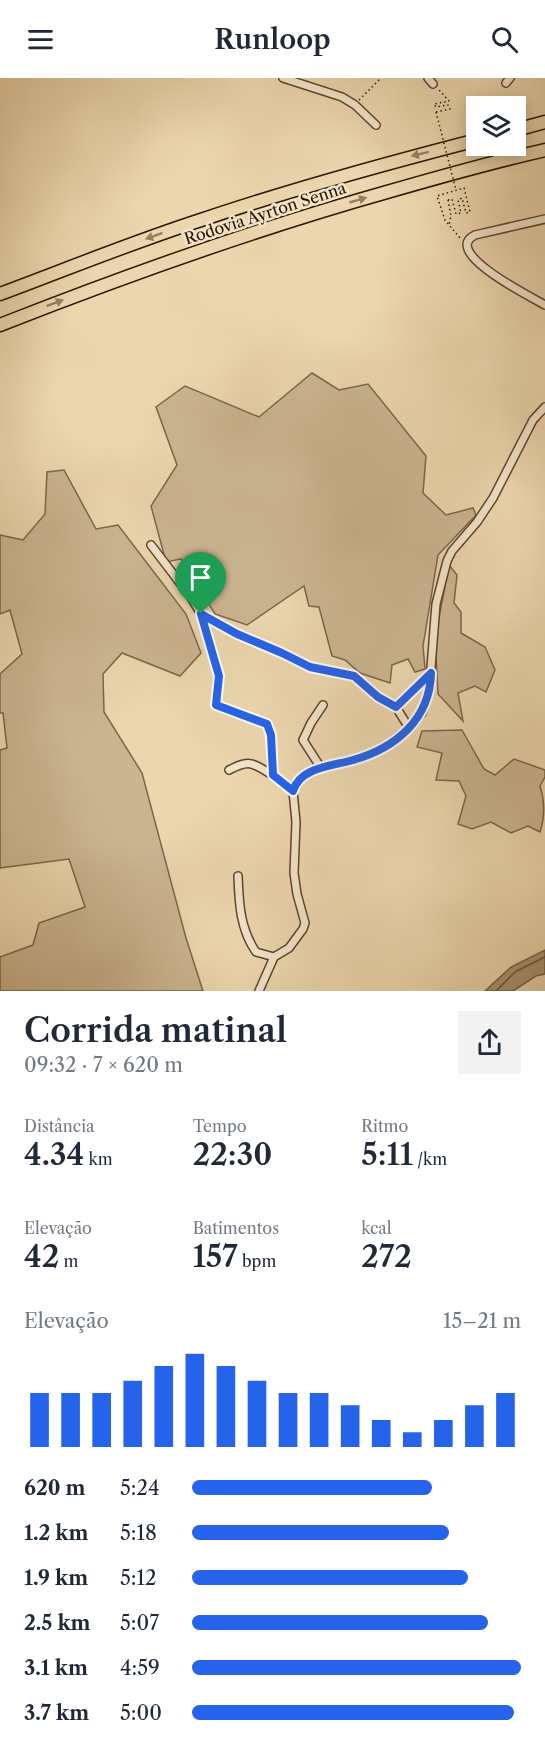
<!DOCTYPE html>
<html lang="pt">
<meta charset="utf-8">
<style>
:root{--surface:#fff;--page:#f2f2f3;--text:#1f2937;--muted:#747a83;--accent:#2563eb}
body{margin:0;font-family:"Libre Caslon Text",serif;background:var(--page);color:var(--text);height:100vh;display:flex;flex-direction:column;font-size:22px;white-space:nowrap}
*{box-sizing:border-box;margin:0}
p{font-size:20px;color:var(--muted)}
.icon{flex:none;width:33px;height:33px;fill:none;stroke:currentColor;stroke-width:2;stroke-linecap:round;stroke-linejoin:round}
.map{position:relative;height:913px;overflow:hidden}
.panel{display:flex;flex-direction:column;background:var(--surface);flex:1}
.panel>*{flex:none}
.fabs{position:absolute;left:466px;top:18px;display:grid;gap:12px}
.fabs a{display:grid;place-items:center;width:60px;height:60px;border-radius:0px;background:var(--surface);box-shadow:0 3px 15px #0003;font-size:30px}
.pin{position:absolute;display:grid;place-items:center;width:51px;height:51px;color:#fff;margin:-62px -26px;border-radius:50% 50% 50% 0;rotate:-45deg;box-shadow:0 0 6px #0007}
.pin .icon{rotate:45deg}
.round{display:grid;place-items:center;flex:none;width:63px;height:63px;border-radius:0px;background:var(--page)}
.headline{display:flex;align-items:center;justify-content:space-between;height:102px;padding:0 24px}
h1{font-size:33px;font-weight:600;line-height:45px}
.stats{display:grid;grid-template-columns:repeat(3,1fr);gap:9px;height:102px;padding:6px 24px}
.stats div{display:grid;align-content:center}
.stats b{font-size:30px;font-weight:600}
.stats small{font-size:16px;font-weight:400}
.stats p{font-size:16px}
.chart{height:168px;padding:12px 24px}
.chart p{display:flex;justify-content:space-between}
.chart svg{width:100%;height:108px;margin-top:6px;stroke:var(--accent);stroke-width:6}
ul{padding:0 24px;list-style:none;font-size:20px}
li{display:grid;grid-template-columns:96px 72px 1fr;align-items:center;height:45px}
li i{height:15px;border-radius:8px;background:var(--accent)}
header{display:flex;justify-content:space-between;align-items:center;height:78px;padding:0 24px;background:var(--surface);font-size:27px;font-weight:600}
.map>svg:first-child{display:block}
.green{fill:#cbb591;stroke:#7b654a;stroke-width:1.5}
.water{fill:#aa9474;stroke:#776146;stroke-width:1.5}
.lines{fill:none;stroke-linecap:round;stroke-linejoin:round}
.shore{stroke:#6a543b;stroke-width:1.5}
.street-casing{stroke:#5b452d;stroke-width:10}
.highway-casing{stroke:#2b1502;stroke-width:15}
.path{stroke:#2b1502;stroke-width:1.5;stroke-dasharray:1.5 3;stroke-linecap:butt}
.street{stroke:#f3e4ca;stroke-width:7}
.highway{stroke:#ecd6ae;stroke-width:12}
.path-bridge{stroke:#2b1502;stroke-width:1.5;stroke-dasharray:1.5 3;stroke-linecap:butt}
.oneway{fill:#957f61}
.route-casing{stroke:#fff;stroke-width:12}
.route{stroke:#2563eb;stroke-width:8}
.labels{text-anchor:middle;stroke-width:5;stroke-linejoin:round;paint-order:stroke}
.street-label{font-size:16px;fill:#2b1502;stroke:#f3e4ca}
</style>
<header><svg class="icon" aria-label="menu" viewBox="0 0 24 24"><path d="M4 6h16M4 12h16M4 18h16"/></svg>Runloop<svg class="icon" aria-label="search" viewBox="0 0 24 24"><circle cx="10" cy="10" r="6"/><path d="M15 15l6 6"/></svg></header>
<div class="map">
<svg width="545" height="913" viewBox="0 0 545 913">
<rect width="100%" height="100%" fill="#ecd6ae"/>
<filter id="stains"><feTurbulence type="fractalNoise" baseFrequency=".00333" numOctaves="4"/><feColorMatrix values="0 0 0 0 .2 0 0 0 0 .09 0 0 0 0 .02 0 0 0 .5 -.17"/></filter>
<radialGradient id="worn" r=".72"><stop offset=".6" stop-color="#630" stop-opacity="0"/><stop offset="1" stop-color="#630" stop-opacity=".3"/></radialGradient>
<g class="green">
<polygon points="312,295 339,312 368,306 426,378 423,415 446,437 473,430 476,437 438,477 423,568 425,591 415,594 408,581 392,587 390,605 360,595 345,582 332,578 319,529 309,528 304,508 247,547 215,536 181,481 166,484 151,428 177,387 156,329 185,308 259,339"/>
<polygon points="64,392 96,451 118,447 186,536 201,575 180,598 122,575 103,596 104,634 142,695 186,860 203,913 0,913 0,879 33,867 39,845 85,829 69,781 0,790 0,672 7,670 3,635 0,635 0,596 22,576 10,532 0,536 0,457 23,462 45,436 47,394"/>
<polygon points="449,487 457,497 454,525 461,534 461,555 485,569 495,592 486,614 475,608 458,615 463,643 438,616 435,560"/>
<path d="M 462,652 L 484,691 L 495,697 L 514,681 L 545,692 L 545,699 L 540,708 C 545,724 545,739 540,754 L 528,748 L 511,755 L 491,744 L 472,751 L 458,746 L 466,718 L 459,703 L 436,702 L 442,675 L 417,669 L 422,653 Z"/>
</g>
<polygon class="water" points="545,872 545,896 536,898 513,913 485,913 511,889"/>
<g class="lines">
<polyline class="shore" points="496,913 515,894 545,879"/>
<g class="street-casing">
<g id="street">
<polyline points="283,0 342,19 355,27 376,47"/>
<polyline points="428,0 433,6"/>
<polyline points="506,5 510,0"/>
<path d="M 545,141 L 475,157 C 440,174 533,220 545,227"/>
<polyline points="151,467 190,518 201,536 219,598 216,627 267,646 271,657 272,697 293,713"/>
<polyline points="201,536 237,556 282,575 310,589 354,598 378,619 396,629 409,650"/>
<polyline points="396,629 431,595"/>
<polyline points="321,690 303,662 311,645 323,627"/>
<path d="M 229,692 C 250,681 253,685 272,697"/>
<path d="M 238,798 C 239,825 240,851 256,874 L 274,879"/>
<polyline points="259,913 274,879 289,870 303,851 305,845 297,816 294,795 296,744 293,713 295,706 302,699 314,692 361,680 388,667 409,650 422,635 429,615 436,526 447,483 452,473 477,444 493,420 533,342 545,329"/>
</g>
</g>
<g class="highway-casing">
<g id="highway">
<polyline points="516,52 545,44"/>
<path d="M 0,216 C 67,191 133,164 201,142 C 292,111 384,86 477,62"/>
<path d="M 0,247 C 127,197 256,151 387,114 C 439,99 492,84 545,72"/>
</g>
</g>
<g class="path">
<polyline points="359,22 381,0"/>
<polyline points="436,34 450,31 448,27 436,29 434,26 449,23 439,12"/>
<polyline points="448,122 452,121 456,136 461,135 458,122 462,120 466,135 470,134 464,110 437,118 445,142 460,160"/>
<polyline points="448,122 451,138 449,147"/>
</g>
<use href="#street" class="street"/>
<use href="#highway" class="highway"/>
<polyline class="path-bridge" points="436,34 456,112"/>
</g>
<defs><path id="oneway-solid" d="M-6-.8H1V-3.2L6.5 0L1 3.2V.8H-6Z" transform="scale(1.5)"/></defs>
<g class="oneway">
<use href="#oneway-solid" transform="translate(420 76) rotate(166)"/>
<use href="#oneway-solid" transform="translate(358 122) rotate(-16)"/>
<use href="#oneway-solid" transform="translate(154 158) rotate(160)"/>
<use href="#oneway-solid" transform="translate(55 225) rotate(-21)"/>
</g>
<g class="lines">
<g class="route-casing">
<path id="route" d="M 201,536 L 237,556 L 282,575 L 310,589 L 354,598 L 378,619 L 396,629 L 431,595 C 430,641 396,670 353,682 C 333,688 300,689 293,713 L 273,697 L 271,657 L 267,646 L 216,627 L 219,598 Z"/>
</g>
<use href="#route" class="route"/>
</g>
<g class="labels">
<g class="street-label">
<text transform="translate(265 135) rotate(-18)" y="6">Rodovia Ayrton Senna</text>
</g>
</g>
<rect width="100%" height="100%" filter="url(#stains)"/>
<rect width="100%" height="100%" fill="url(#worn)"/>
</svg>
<div class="fabs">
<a><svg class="icon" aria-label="layers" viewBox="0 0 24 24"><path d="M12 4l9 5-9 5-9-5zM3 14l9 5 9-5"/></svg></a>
</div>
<div class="pin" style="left:201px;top:536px;background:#1e9e55"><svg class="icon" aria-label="arrive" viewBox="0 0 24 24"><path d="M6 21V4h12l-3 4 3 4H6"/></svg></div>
</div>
<section class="panel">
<div class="headline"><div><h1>Corrida matinal</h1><p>09:32 · 7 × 620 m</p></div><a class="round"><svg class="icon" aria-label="share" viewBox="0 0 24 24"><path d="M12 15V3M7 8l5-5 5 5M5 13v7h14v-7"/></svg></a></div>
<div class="stats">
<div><p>Distância</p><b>4.34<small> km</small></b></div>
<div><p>Tempo</p><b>22:30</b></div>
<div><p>Ritmo</p><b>5:11<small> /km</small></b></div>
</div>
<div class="stats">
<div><p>Elevação</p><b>42<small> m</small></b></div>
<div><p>Batimentos</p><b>157<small> bpm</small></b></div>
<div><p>kcal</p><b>272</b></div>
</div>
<div class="chart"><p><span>Elevação</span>15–21 m</p>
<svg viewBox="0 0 160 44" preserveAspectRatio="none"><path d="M5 44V22M15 44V22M25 44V22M35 44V17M45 44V11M55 44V6M65 44V11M75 44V17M85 44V22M95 44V22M105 44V27M115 44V33M125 44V38M135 44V33M145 44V27M155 44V22"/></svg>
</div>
<ul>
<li><b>620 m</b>5:24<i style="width:73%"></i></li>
<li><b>1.2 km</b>5:18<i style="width:78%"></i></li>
<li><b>1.9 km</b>5:12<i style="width:84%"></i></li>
<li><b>2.5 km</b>5:07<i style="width:90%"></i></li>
<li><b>3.1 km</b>4:59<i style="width:100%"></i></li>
<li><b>3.7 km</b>5:00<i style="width:98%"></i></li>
</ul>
</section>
